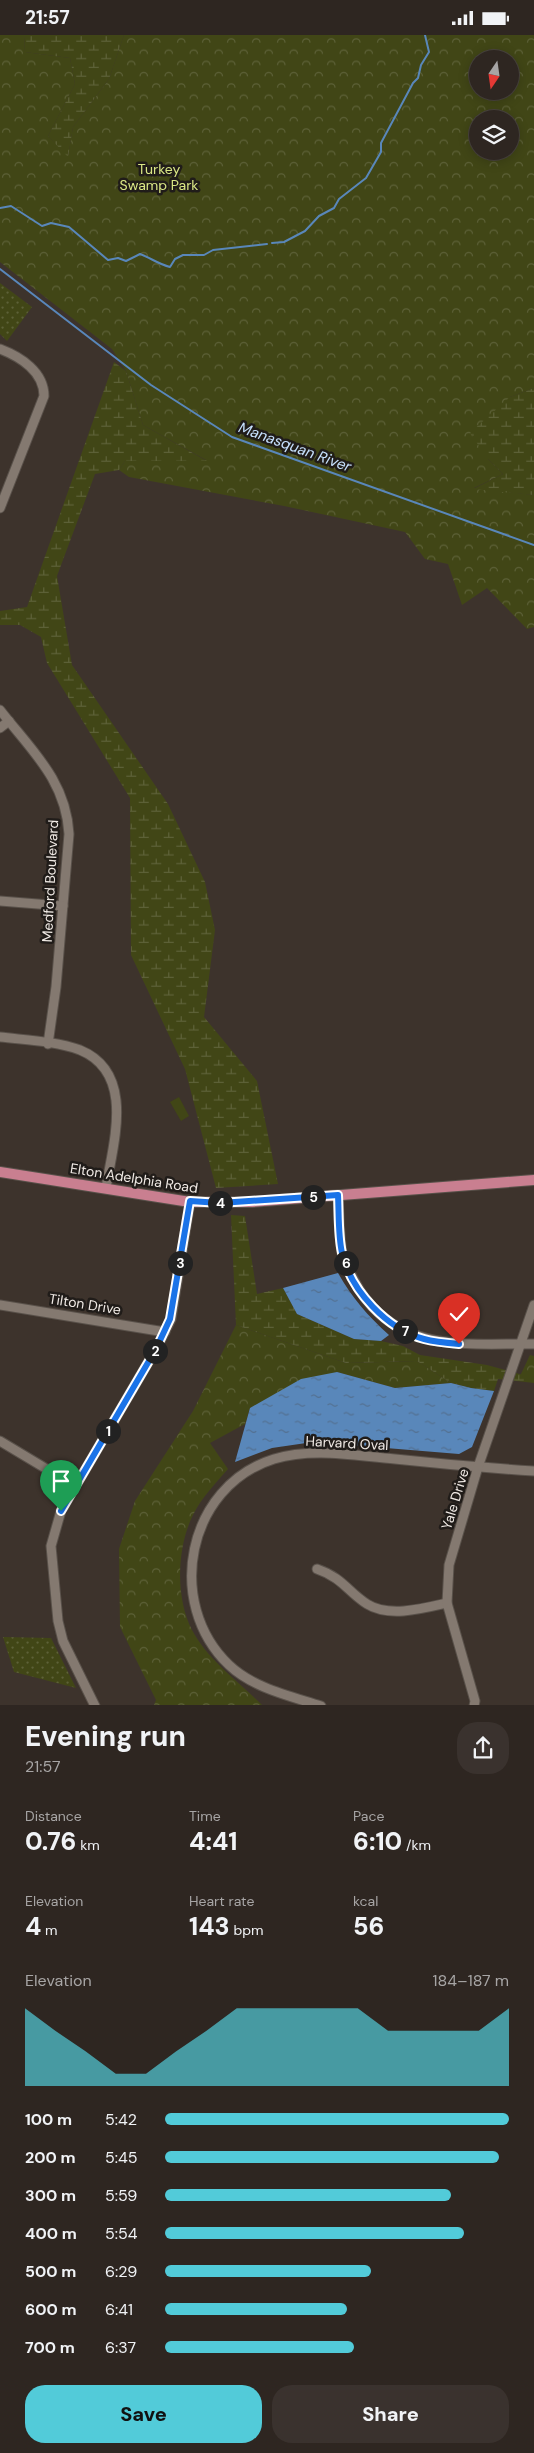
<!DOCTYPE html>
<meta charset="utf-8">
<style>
:root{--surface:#2e2621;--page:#3a322e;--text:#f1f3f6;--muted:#a7a5a5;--line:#49433f;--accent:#52cbd9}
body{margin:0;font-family:"DM Sans",sans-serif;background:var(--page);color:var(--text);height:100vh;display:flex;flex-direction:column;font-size:19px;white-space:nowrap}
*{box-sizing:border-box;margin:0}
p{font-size:16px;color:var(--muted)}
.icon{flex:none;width:28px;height:28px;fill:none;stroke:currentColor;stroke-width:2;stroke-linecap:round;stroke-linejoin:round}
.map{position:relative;height:1670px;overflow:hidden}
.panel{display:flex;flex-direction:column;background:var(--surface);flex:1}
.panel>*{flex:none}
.needle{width:32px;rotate:193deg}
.controls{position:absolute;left:469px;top:15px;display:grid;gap:10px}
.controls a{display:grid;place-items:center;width:50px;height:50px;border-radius:50%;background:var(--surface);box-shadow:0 2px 12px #0003,0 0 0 1px var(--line);font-size:25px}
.pin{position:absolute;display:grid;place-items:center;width:42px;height:42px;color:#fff;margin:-51px -21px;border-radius:50% 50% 50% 0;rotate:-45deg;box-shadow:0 0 5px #0007}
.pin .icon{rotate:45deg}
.km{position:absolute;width:25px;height:25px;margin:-12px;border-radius:50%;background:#222;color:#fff;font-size:14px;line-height:25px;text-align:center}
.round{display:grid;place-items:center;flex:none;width:52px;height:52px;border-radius:20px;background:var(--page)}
.head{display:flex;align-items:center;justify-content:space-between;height:85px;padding:0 25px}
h1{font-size:28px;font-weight:800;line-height:38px}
.stats{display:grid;grid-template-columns:repeat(3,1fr);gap:8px;height:85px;padding:5px 25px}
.stats div{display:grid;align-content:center}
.stats b{font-size:25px;font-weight:800}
.stats small{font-size:14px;font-weight:400}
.stats p{font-size:14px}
.chart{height:140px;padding:10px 25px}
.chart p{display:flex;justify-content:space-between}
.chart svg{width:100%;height:90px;margin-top:5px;fill:var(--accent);opacity:.7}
.primary-button{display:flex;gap:10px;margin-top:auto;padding:10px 25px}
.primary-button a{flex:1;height:58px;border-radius:20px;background:var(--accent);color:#111;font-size:20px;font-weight:800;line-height:58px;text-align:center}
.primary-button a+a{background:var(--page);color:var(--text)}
ul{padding:0 25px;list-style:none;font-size:16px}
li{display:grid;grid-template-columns:80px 60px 1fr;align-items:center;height:38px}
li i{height:12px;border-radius:6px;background:var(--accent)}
.status{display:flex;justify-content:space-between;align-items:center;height:35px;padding:0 25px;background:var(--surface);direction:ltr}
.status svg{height:14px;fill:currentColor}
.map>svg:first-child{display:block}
.grass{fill:url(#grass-dots)}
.forest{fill:url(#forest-crowns);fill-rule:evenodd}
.wetland{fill:url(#wetland-marsh)}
.garden{fill:#414616}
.water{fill:url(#water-ripples)}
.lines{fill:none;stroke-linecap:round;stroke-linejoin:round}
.stream{stroke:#5987ba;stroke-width:2}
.minor-casing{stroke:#59514a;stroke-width:11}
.major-casing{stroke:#59514a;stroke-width:12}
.minor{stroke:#847970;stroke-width:9}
.major{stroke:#c97f90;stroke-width:10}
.route-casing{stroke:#fff;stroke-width:10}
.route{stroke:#1a73e8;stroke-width:6}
.labels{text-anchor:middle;stroke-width:5;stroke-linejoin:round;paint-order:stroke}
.park-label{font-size:14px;fill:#dae785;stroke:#201c19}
.street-label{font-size:14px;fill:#f0eae5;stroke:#201c19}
.water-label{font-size:15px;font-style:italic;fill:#c7e1fe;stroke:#201c19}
</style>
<div class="status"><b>21:57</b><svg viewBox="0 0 49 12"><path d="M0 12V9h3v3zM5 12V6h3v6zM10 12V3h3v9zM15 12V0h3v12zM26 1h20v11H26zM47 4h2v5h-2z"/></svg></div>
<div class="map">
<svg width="534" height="1671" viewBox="0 0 534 1671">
<defs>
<pattern id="grass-dots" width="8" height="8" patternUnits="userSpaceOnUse" patternTransform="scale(1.25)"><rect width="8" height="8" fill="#414616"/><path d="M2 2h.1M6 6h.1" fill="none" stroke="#5d6138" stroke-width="1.8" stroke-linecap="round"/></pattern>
<pattern id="forest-crowns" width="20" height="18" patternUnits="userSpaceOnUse" patternTransform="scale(1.25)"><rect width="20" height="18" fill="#414616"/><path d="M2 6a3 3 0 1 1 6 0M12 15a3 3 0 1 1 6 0" fill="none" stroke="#5d6138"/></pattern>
<pattern id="wetland-marsh" width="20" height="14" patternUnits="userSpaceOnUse" patternTransform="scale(1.25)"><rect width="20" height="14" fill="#414616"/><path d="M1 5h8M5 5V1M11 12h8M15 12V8" fill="none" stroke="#5d6138"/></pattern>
<pattern id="water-ripples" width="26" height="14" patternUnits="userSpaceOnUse" patternTransform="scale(1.25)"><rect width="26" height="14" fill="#5987ba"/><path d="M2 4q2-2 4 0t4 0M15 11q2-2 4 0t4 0" fill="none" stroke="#537091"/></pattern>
</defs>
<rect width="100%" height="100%" fill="#3d332c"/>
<g class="grass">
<polygon points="0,248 32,272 7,306 0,299"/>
<polygon points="3,1602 51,1603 76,1653 14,1637"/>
</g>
<g class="forest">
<path d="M 0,0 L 24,0 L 25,17 L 70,23 L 75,49 L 48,101 L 68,121 L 73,92 L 109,44 L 124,0 L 534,0 L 534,353 L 510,362 L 488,424 L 503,439 L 474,453 L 534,460 L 534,592 L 527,594 L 487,553 L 462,570 L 448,529 L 425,524 L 405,497 L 284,471 L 129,442 L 119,435 L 125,426 L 206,425 L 143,390 L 126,336 L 112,314 L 0,227 ZM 478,24 L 510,24 L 510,56 L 478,56 ZM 478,84 L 510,84 L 510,116 L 478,116 Z"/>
<path d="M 236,1290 L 346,1328 L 417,1326 L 451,1348 L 395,1353 L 337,1337 L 250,1373 L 245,1389 L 210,1408 L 228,1434 C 215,1449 202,1462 193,1480 C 177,1512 175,1562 192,1595 C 208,1625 238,1646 262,1670 L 154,1670 L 156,1665 L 120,1592 L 119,1514 L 135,1466 L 193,1376 Z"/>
<polygon points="530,1320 534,1321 534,1343 520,1341"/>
</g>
<g class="wetland">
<polygon points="24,0 124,0 109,44 73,92 68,122 48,101 75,49 70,23 25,17"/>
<polygon points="114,327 126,336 143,390 207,426 125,426 119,435 95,439 57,541 72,630 168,769 205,847 215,895 204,982 257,1046 278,1149 216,1153 185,1034 131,920 130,763 47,628 41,602 20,590 0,590 0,576 27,572"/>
<polygon points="534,353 534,460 473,454 503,439 488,424 470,398 510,362"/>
<polygon points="231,1180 245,1181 257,1259 283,1253 297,1279 354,1304 381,1306 403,1311 420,1320 487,1330 534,1343 534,1348 498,1344 494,1356 471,1353 451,1348 417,1326 346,1328 236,1290"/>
</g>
<polygon class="garden" points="179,1062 189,1081 181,1086 170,1067"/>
<g class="water">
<path d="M 338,1238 C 352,1263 368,1281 389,1300 L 381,1306 L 354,1304 L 297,1279 L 283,1253 Z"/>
<polygon points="337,1337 395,1353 451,1348 471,1353 494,1356 472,1412 459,1419 313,1407 272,1413 235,1427 250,1373 301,1344"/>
</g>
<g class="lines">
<g class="stream">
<path d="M 0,173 L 11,171 L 42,191 L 51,188 L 69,192 L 108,225 L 118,223 L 126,226 L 140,219 C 151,223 158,229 170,232 L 175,224 L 183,220 L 204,220 L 213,215 L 267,209"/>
<polyline points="272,208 284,207 305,196 319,181 334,173 339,164 366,143 381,117 381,108 413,48 418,43 421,30 429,17 425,0"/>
<polyline points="0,234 151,350 232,402 534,510"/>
</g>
<g class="minor-casing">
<g id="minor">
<path d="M 0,314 C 21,322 44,337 44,361 L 0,473"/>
<path d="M 0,675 C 31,715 66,745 69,799 L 56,952 L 48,1009"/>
<polyline points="0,693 9,686"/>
<polyline points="0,866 63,871"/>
<path d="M 0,1002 C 25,1005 56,1006 80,1015 C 136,1038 113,1108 106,1153"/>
<path d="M 338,1160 C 339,1179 339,1199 342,1218 C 345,1231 354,1245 360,1256 C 401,1319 469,1308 534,1309"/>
<polyline points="0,1270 165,1297"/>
<polyline points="0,1406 75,1451"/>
<path d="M 317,1534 C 343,1543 347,1556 367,1569 C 389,1583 425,1573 447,1568"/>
<polyline points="95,1671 63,1606 58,1586 51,1511 61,1476 156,1314 171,1284 190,1167"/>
<path d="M 321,1671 C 290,1661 253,1653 229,1630 C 164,1568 187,1451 274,1424 C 313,1412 356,1421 395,1424 C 441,1429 487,1433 534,1436"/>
<polyline points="474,1671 475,1666 447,1568 449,1530 478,1432 534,1270"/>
</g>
</g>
<g class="major-casing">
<polyline id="major" points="0,1137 190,1167 252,1167 534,1145"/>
</g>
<use href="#minor" class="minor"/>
<use href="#major" class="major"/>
</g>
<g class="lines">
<g class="route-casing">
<path id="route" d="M 61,1476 L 156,1314 L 170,1284 L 190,1166 L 220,1168 L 338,1160 C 339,1179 338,1200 342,1218 C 351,1256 387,1294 424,1304 C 435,1307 447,1308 459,1309"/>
</g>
<use href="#route" class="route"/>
</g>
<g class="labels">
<g class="park-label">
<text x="159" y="139">Turkey<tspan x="159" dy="16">Swamp Park</tspan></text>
</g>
<g class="street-label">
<text transform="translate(50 846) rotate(-87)" y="5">Medford Boulevard</text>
<text transform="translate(134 1143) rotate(9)" y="5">Elton Adelphia Road</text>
<text transform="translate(85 1269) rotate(9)" y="5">Tilton Drive</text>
<text transform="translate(347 1408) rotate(3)" y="5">Harvard Oval</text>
<text transform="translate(455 1464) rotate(-73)" y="5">Yale Drive</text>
</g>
<g class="water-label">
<text transform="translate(295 412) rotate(20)" y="5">Manasquan River</text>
</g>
</g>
</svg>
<div class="controls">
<a><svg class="needle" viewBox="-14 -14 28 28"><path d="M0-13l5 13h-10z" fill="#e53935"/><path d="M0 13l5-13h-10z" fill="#a7a5a5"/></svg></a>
<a><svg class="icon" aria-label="layers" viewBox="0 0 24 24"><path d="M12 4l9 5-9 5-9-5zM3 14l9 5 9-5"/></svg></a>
</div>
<div class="pin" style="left:61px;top:1476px;background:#1e9e55"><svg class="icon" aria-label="arrive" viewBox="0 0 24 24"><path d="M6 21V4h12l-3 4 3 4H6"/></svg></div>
<div class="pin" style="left:459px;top:1309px;background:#d93025"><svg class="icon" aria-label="check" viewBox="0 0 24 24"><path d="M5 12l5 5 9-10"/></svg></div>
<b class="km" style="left:108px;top:1396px">1</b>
<b class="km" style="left:155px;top:1316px">2</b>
<b class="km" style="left:180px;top:1228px">3</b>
<b class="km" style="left:220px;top:1168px">4</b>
<b class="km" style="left:313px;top:1162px">5</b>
<b class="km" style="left:346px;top:1228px">6</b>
<b class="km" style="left:405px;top:1296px">7</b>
</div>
<section class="panel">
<div class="head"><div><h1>Evening run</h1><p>21:57</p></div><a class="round"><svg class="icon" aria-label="share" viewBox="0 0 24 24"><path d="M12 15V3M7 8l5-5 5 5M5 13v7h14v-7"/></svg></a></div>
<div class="stats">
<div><p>Distance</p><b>0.76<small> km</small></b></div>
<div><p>Time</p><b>4:41</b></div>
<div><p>Pace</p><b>6:10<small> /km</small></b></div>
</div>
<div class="stats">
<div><p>Elevation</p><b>4<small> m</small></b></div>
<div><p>Heart rate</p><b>143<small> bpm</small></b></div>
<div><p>kcal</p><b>56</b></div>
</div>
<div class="chart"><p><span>Elevation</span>184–187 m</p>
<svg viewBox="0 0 160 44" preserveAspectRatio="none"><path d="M0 44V6L10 17L20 27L30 38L40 38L50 27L60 17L70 6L80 6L90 6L100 6L110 6L120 17L130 17L140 17L150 17L160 6V44z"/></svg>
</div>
<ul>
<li><b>100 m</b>5:42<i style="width:100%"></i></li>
<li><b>200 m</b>5:45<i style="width:97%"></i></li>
<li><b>300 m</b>5:59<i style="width:83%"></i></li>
<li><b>400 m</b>5:54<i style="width:87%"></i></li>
<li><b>500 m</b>6:29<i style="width:60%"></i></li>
<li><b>600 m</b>6:41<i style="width:53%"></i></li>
<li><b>700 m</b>6:37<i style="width:55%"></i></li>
</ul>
<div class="primary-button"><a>Save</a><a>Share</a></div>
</section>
